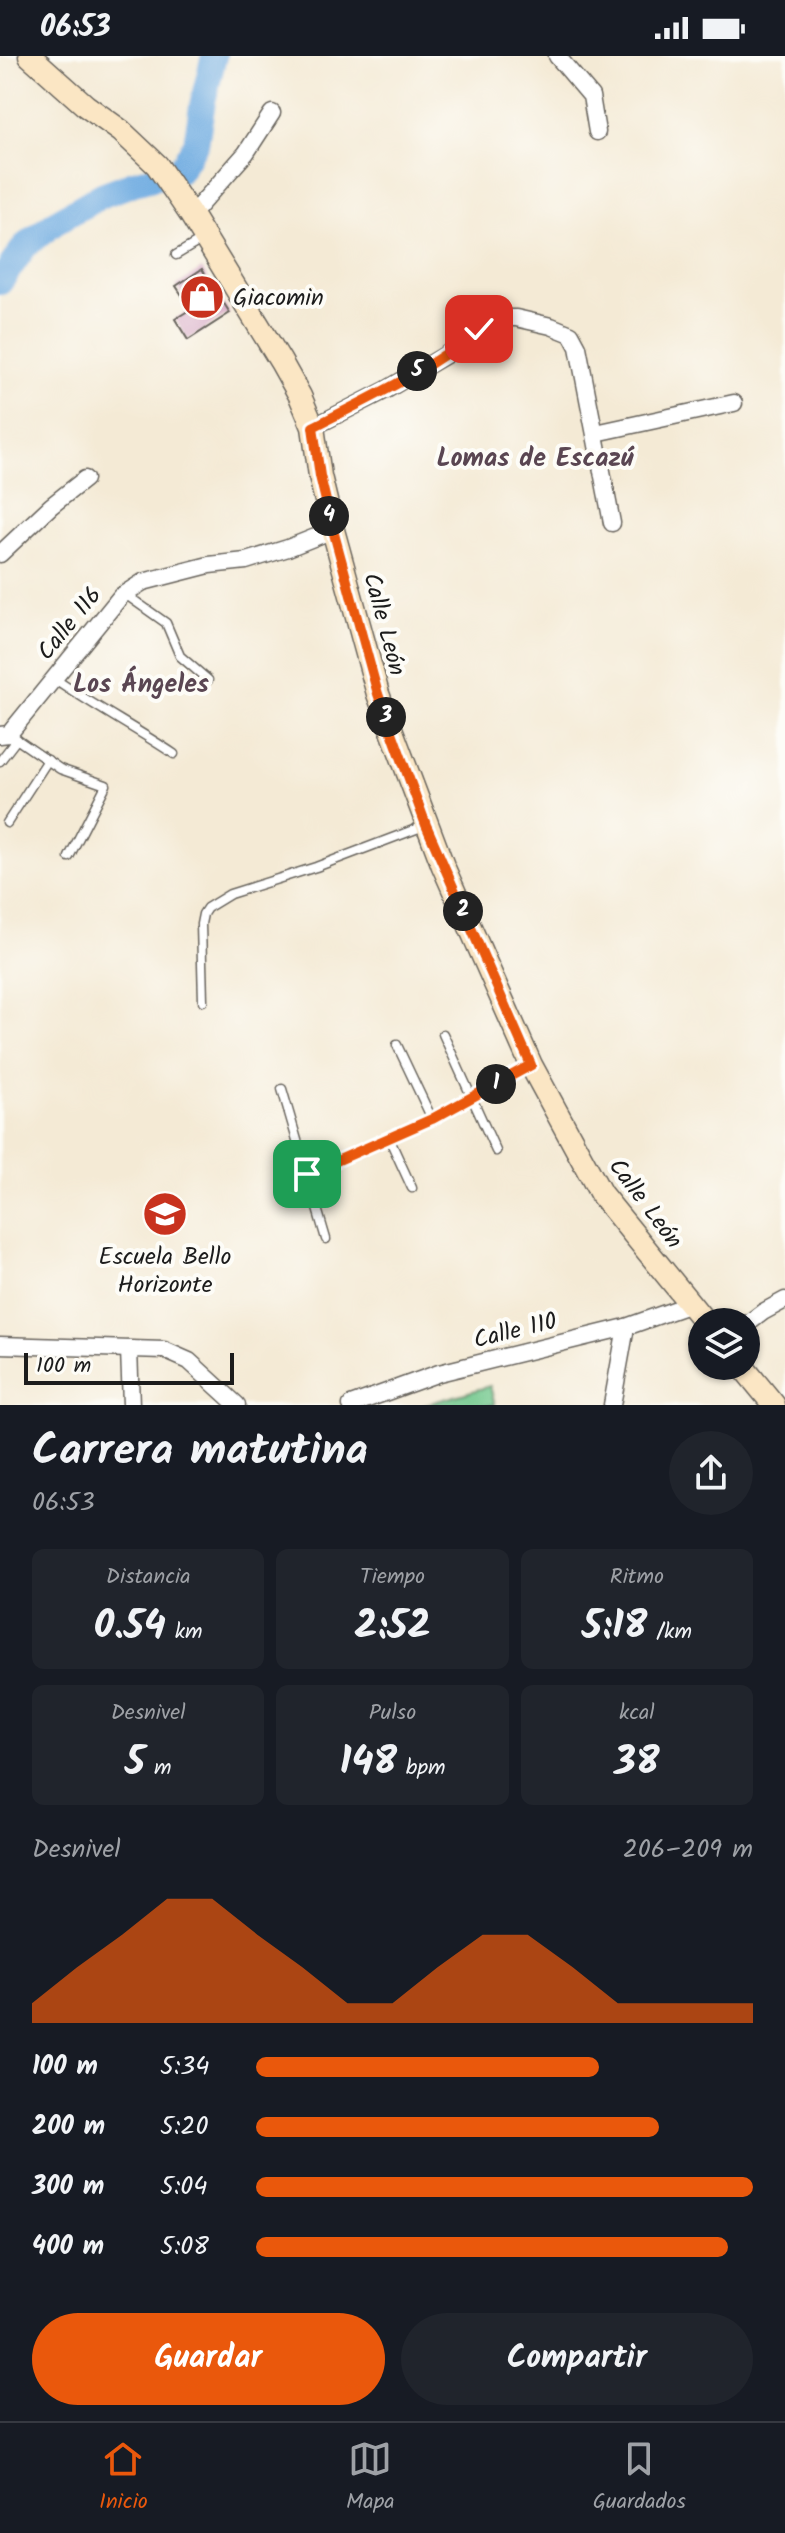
<!DOCTYPE html>
<html lang="es">
<meta charset="utf-8">
<style>
:root{--surface:#171b24;--page:#20242c;--text:#f1f3f6;--muted:#9ea1a6;--line:#363941;--accent:#ea580c}
body{margin:0;font-family:Kalam,sans-serif;background:var(--page);color:var(--text);height:100vh;display:flex;flex-direction:column;font-size:30px;white-space:nowrap}
*{box-sizing:border-box;margin:0}
p{font-size:26px;color:var(--muted)}
.icon{flex:none;width:44px;height:44px;fill:none;stroke:currentColor;stroke-width:2;stroke-linecap:round;stroke-linejoin:round}
.map{position:relative;height:1349px;overflow:hidden}
.details{display:flex;flex-direction:column;background:var(--surface);flex:1}
.details>*{flex:none}
.tools{position:absolute;left:688px;top:1252px;display:grid;gap:16px}
.tools a{display:grid;place-items:center;width:72px;height:72px;border-radius:50%;background:var(--surface);box-shadow:0 2px 6px #0004;font-size:40px}
.scale{position:absolute;left:24px;bottom:20px;width:210px;box-sizing:border-box;padding-left:8px;border:4px solid #1c1c1c;border-top:0;font-size:22px;line-height:28px;white-space:nowrap;color:#1c1c1c;-webkit-text-stroke:6px #fdfcf7;paint-order:stroke}
.pin{position:absolute;display:grid;place-items:center;width:68px;height:68px;color:#fff;margin:-34px;border-radius:16px;box-shadow:0 4px 12px #0006}
.km{position:absolute;width:40px;height:40px;margin:-20px;border-radius:50%;background:#222;color:#fff;font-size:22px;line-height:40px;text-align:center}
.round{display:grid;place-items:center;flex:none;width:84px;height:84px;border-radius:42px;background:var(--page)}
.summary{display:flex;align-items:center;justify-content:space-between;height:136px;padding:0 32px}
h1{font-size:44px;font-weight:700;line-height:60px}
.figures{display:grid;grid-template-columns:repeat(3,1fr);gap:12px;height:136px;padding:8px 32px}
.figures div{display:grid;align-content:center;border-radius:12px;background:var(--page);text-align:center}
.figures b{font-size:40px;font-weight:700}
.figures small{font-size:22px;font-weight:400}
.figures p{font-size:22px}
.chart{height:224px;padding:16px 32px}
.chart p{display:flex;justify-content:space-between}
.chart svg{width:100%;height:144px;margin-top:8px;fill:var(--accent);opacity:.7}
.button{display:flex;gap:16px;margin-top:auto;padding:16px 32px}
.button a{flex:1;height:92px;border-radius:48px;background:var(--accent);color:#fff;font-size:32px;font-weight:700;line-height:92px;text-align:center}
.button a+a{background:var(--page);color:var(--text)}
ul{padding:0 32px;list-style:none;font-size:26px}
li{display:grid;grid-template-columns:128px 96px 1fr;align-items:center;height:60px}
li i{height:20px;border-radius:10px;background:var(--accent)}
.status{display:flex;justify-content:space-between;align-items:center;height:56px;padding:0 40px;background:var(--surface);direction:ltr}
.status svg{height:22px;fill:currentColor}
.tab-bar{display:flex;justify-content:space-around;align-items:center;height:112px;border-top:2px solid var(--line);background:var(--surface);font-size:22px;color:var(--muted)}
.tab-bar a{display:grid;justify-items:center;gap:4px}
.tab-bar .on{color:var(--accent)}
.map>svg:first-child{display:block}
.pitch{fill:#72c88d;stroke:#477254;stroke-width:2}
.lines{fill:none;stroke-linecap:round;stroke-linejoin:round}
.river{stroke:#6face1;stroke-width:26}
.building{fill:#cc93b7}
.lane-casing{stroke:#68645d;stroke-width:11}
.street-casing{stroke:#68645d;stroke-width:19}
.secondary-casing{stroke:#68645d;stroke-width:25}
.lane{stroke:#fff;stroke-width:8}
.street{stroke:#fff;stroke-width:16}
.secondary{stroke:#fbe6c4;stroke-width:22}
.route-casing{stroke:#fff;stroke-width:16}
.route{stroke:#ea580c;stroke-width:10}
.labels{text-anchor:middle;stroke-width:8;stroke-linejoin:round;paint-order:stroke}
.poi-label{font-size:24px;fill:#1c1c1c;stroke:#fdfcf7;text-anchor:start}
.street-label{font-size:24px;fill:#1c1c1c;stroke:#fdfcf7}
.neighbourhood-label{font-size:26px;font-weight:bold;fill:#5a4652;stroke:#fdfcf7}
</style>
<div class="status"><b>06:53</b><svg viewBox="0 0 49 12"><path d="M0 12V9h3v3zM5 12V6h3v6zM10 12V3h3v9zM15 12V0h3v12zM26 1h20v11H26zM47 4h2v5h-2z"/></svg></div>
<div class="map">
<svg width="785" height="1349" viewBox="0 0 785 1349">
<rect width="100%" height="100%" fill="#fdfcf7"/>
<filter id="ink" filterUnits="userSpaceOnUse"><feTurbulence type="fractalNoise" baseFrequency=".0125" numOctaves="2"/><feDisplacementMap in="SourceGraphic" scale="16" xChannelSelector="R" yChannelSelector="G"/><feConvolveMatrix kernelMatrix="1 2 1 2 8 2 1 2 1" color-interpolation-filters="sRGB"/></filter>
<filter id="wash" filterUnits="userSpaceOnUse"><feTurbulence type="fractalNoise" baseFrequency=".006" numOctaves="4" result="noise"/><feDisplacementMap in="SourceGraphic" scale="32" xChannelSelector="R" yChannelSelector="G"/><feGaussianBlur stdDeviation="1.8" result="paint"/><feColorMatrix in="noise" values="0 0 0 0 0 0 0 0 0 0 0 0 0 0 0 0 0 1.4 0 .05"/><feComposite in="paint" operator="in"/></filter>
<g filter="url(#wash)">
<rect width="100%" height="100%" fill="#f4ead5"/>
<polygon class="pitch" points="490,1330 495,1349 423,1349"/>
<g class="lines">
<polyline class="river" points="0,226 25,190 57,165 102,139 134,127 179,115 196,87 203,45 214,0"/>
</g>
<g id="blocks">
<polygon class="building" points="202,213 230,257 188,284 175,263 191,253 176,230"/>
</g>
</g>
<g filter="url(#ink)">
<use href="#blocks" fill-opacity="0" stroke="#68645d" stroke-width="2"/>
<g class="lines">
<g class="lane-casing">
<g id="lane">
<polyline points="176,199 203,183"/>
<polyline points="125,538 166,567 180,600 208,624"/>
<path d="M 55,623 C 94,650 135,672 174,698"/>
<polyline points="9,678 60,713 106,729 69,801"/>
<polyline points="0,705 17,683"/>
<polyline points="7,767 48,704"/>
<polyline points="203,945 201,868 203,858 207,852 230,838 316,811 424,770"/>
<polyline points="443,978 496,1095"/>
<polyline points="397,989 432,1063 529,1011"/>
<polyline points="282,1033 326,1183"/>
<polyline points="389,1082 412,1132"/>
<polyline points="307,1118 432,1063"/>
</g>
</g>
<g class="street-casing">
<g id="street">
<polyline points="557,0 591,40 597,76"/>
<polyline points="191,159 246,97 272,57"/>
<polyline points="313,371 386,334 454,294 496,262 516,262 551,270 571,278 578,291 612,467"/>
<polyline points="596,377 734,347"/>
<polyline points="0,498 51,450 85,423"/>
<polyline points="0,679 9,678 121,540 143,526 209,509 246,505 288,492 333,474"/>
<polyline points="746,1269 763,1256 785,1244"/>
<polyline points="0,1289 164,1294 189,1305 237,1349"/>
<polyline points="129,1293 131,1349"/>
<polyline points="351,1349 439,1317 626,1271 691,1248"/>
<polyline points="612,1349 626,1271"/>
</g>
</g>
<g class="secondary-casing">
<g id="secondary">
<polyline points="30,0 86,50 121,75 157,109 191,159 281,306 300,340 313,371 320,420 333,474 378,638 443,810 531,1009 601,1138 705,1266"/>
<polyline points="742,1310 774,1349"/>
</g>
</g>
<use href="#lane" class="lane"/>
<use href="#street" class="street"/>
<use href="#secondary" class="secondary"/>
</g>
</g>
<g class="lines" filter="url(#ink)">
<g class="route-casing">
<path id="route" d="M 307,1118 L 432,1063 L 531,1009 L 426,769 L 378,638 L 333,474 L 320,420 L 313,371 C 370,342 430,314 479,273"/>
</g>
<use href="#route" class="route"/>
</g>
<defs>
<g id="shop-disc" transform="scale(2.3)"><circle r="9.5" fill="#c8321e" stroke="#fdfcf7"/><path d="M-5-2.5h2.3a2.7 3.5 0 0 1 5.4 0H5L5.5 6h-11ZM-1.5-2.5h3a1.5 2.3 0 0 0-3 0Z" fill="#fff"/></g>
<g id="school-disc" transform="scale(2.3)"><circle r="9.5" fill="#c8321e" stroke="#fdfcf7"/><path d="M0-5L7-2L0 1L-7-2ZM-4 1L0 2.5L4 1V4Q0 6-4 4Z" fill="#fff"/></g>
</defs>
<g fill-rule="evenodd">
<use href="#shop-disc" x="202" y="241"/>
<use href="#school-disc" x="165" y="1158"/>
</g>
<g class="labels">
<g class="poi-label">
<text x="233" y="249">Giacomin</text>
<text x="165" y="1208" text-anchor="middle">Escuela Bello<tspan x="165" dy="28">Horizonte</tspan></text>
</g>
<g class="street-label">
<text transform="translate(69 567) rotate(-51)" y="8">Calle 116</text>
<text transform="translate(385 568) rotate(75)" y="8">Calle León</text>
<text transform="translate(646 1147) rotate(53)" y="8">Calle León</text>
<text transform="translate(515 1274) rotate(-14)" y="8">Calle 110</text>
</g>
<g class="neighbourhood-label">
<text x="535" y="410">Lomas de Escazú</text>
<text x="141" y="636">Los Ángeles</text>
</g>
</g>
</svg>
<div class="tools">
<a><svg class="icon" aria-label="layers" viewBox="0 0 24 24"><path d="M12 4l9 5-9 5-9-5zM3 14l9 5 9-5"/></svg></a>
</div>
<div class="scale">100 m</div>
<div class="pin" style="left:307px;top:1118px;background:#1e9e55"><svg class="icon" aria-label="arrive" viewBox="0 0 24 24"><path d="M6 21V4h12l-3 4 3 4H6"/></svg></div>
<div class="pin" style="left:479px;top:273px;background:#d93025"><svg class="icon" aria-label="check" viewBox="0 0 24 24"><path d="M5 12l5 5 9-10"/></svg></div>
<b class="km" style="left:496px;top:1028px">1</b>
<b class="km" style="left:463px;top:855px">2</b>
<b class="km" style="left:386px;top:661px">3</b>
<b class="km" style="left:329px;top:460px">4</b>
<b class="km" style="left:417px;top:315px">5</b>
</div>
<section class="details">
<div class="summary"><div><h1>Carrera matutina</h1><p>06:53</p></div><a class="round"><svg class="icon" aria-label="share" viewBox="0 0 24 24"><path d="M12 15V3M7 8l5-5 5 5M5 13v7h14v-7"/></svg></a></div>
<div class="figures">
<div><p>Distancia</p><b>0.54<small> km</small></b></div>
<div><p>Tiempo</p><b>2:52</b></div>
<div><p>Ritmo</p><b>5:18<small> /km</small></b></div>
</div>
<div class="figures">
<div><p>Desnivel</p><b>5<small> m</small></b></div>
<div><p>Pulso</p><b>148<small> bpm</small></b></div>
<div><p>kcal</p><b>38</b></div>
</div>
<div class="chart"><p><span>Desnivel</span>206–209 m</p>
<svg viewBox="0 0 160 44" preserveAspectRatio="none"><path d="M0 44V38L10 27L20 17L30 6L40 6L50 17L60 27L70 38L80 38L90 27L100 17L110 17L120 27L130 38L140 38L150 38L160 38V44z"/></svg>
</div>
<ul>
<li><b>100 m</b>5:34<i style="width:69%"></i></li>
<li><b>200 m</b>5:20<i style="width:81%"></i></li>
<li><b>300 m</b>5:04<i style="width:100%"></i></li>
<li><b>400 m</b>5:08<i style="width:95%"></i></li>
</ul>
<div class="button"><a>Guardar</a><a>Compartir</a></div>
</section>
<nav class="tab-bar">
<a class="on"><svg class="icon" aria-label="home" viewBox="0 0 24 24"><path d="M3 11l9-7 9 7M6 9v11h12V9"/></svg>Inicio</a>
<a><svg class="icon" aria-label="map" viewBox="0 0 24 24"><path d="M3 6l6-2 6 2 6-2v14l-6 2-6-2-6 2zM9 4v14M15 6v14"/></svg>Mapa</a>
<a><svg class="icon" aria-label="saved" viewBox="0 0 24 24"><path d="M7 4h10v16l-5-4-5 4z"/></svg>Guardados</a>
</nav>
